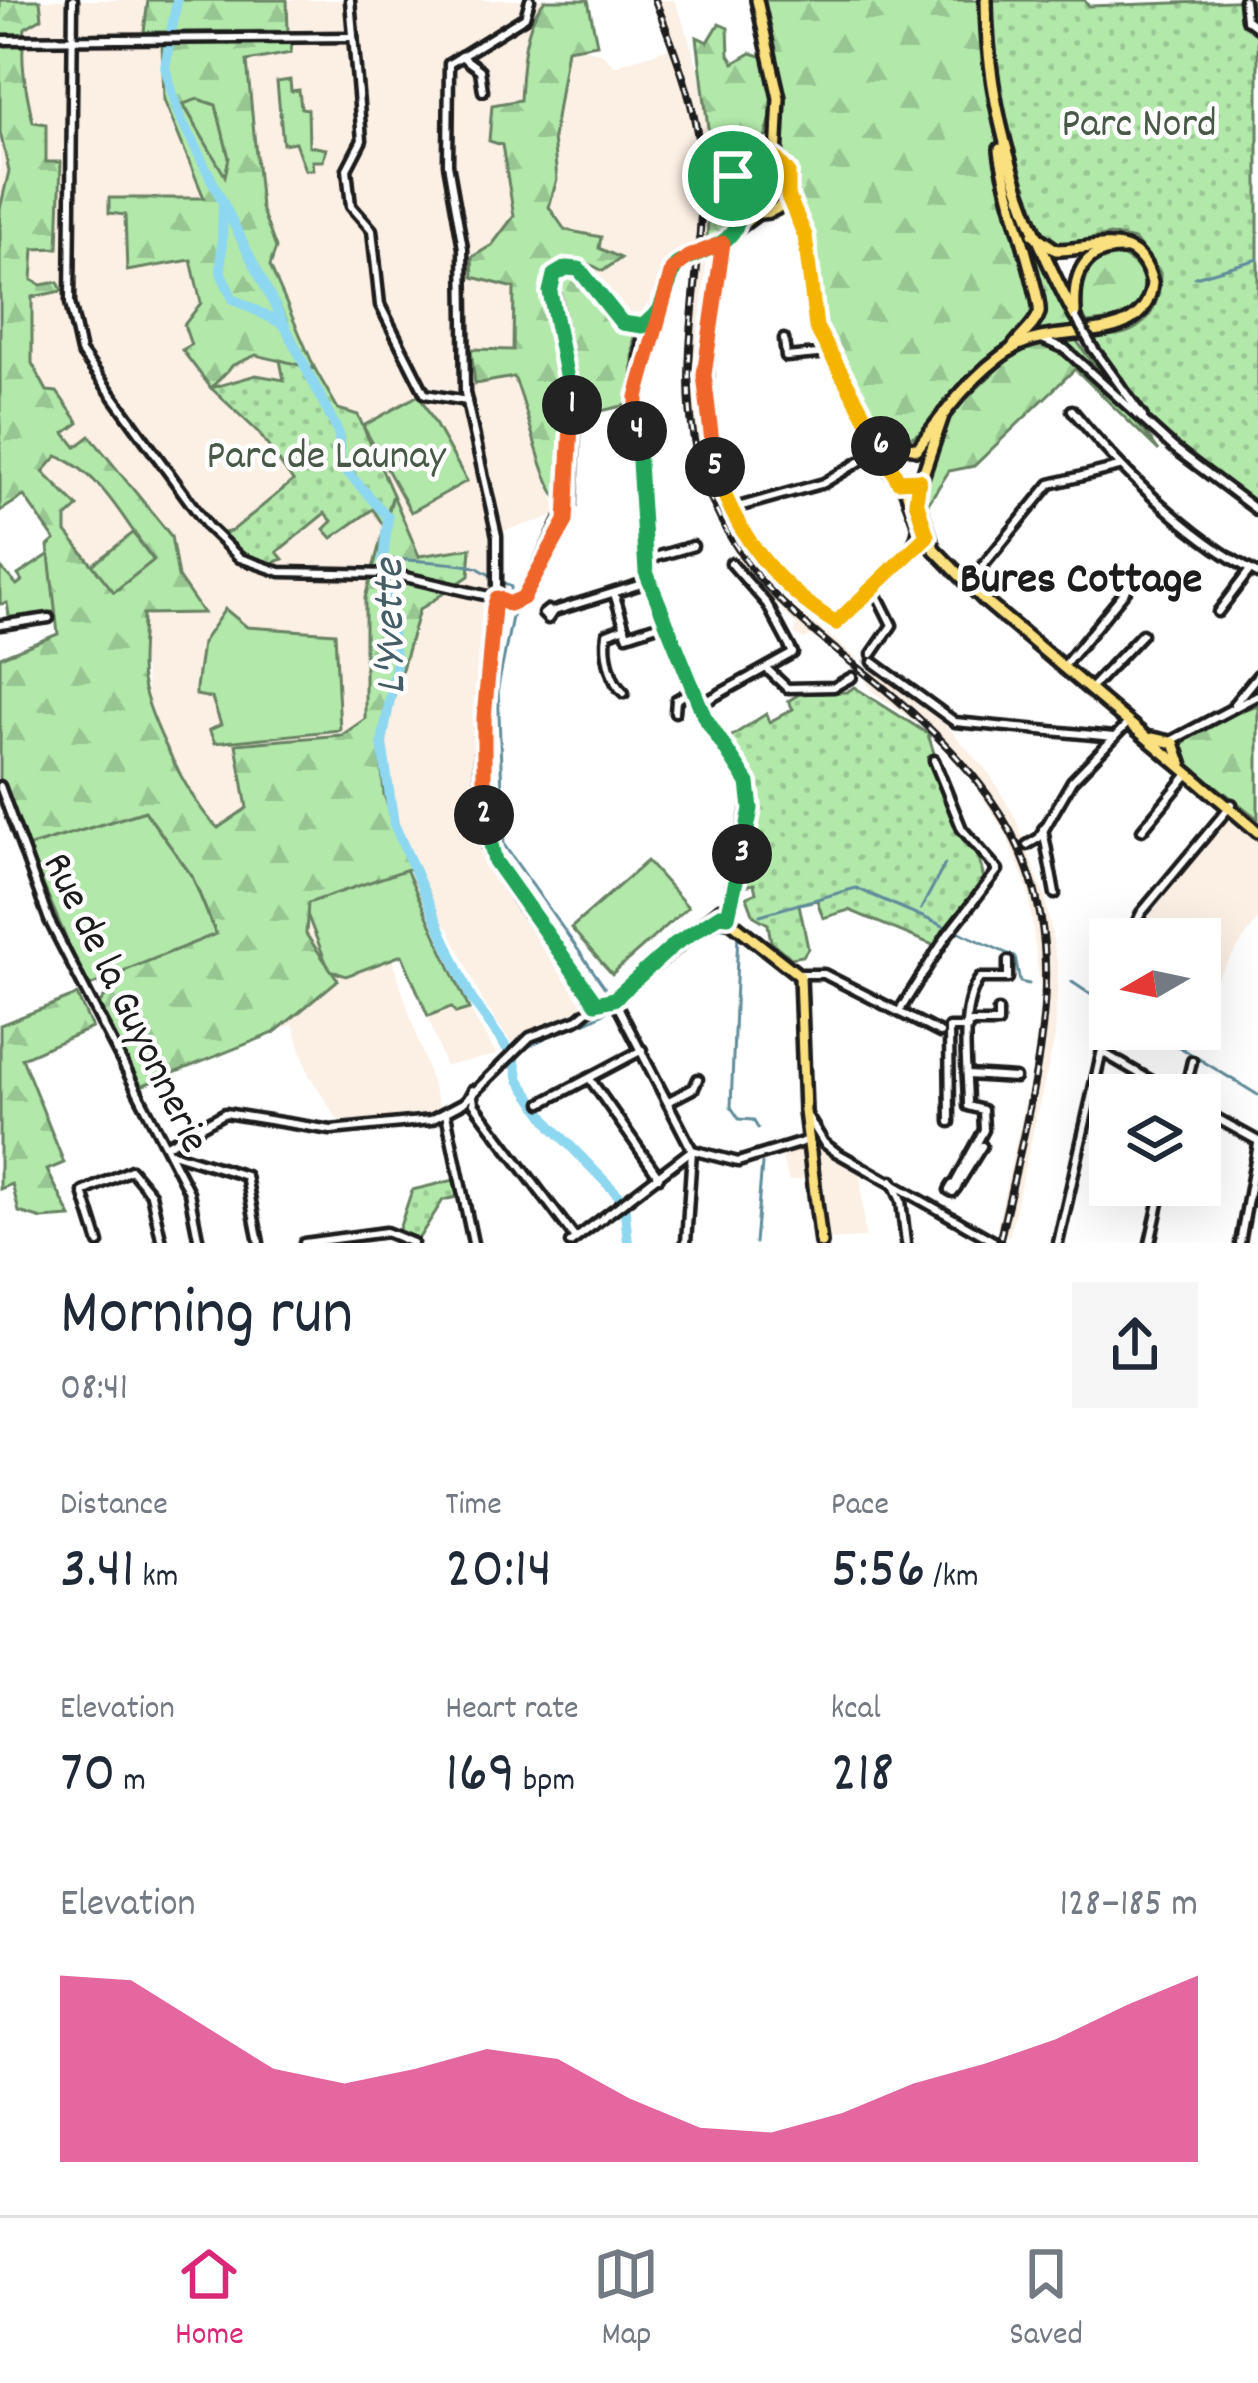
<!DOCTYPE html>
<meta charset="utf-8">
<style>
:root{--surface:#fff;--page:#f6f6f7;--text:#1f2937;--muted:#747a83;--line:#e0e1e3;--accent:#db2777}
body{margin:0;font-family:Dekko,sans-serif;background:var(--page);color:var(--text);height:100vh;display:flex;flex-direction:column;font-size:45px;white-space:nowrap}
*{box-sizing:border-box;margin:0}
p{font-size:39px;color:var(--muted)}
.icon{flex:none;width:66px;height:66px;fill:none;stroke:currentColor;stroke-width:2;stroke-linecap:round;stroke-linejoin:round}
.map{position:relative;height:1243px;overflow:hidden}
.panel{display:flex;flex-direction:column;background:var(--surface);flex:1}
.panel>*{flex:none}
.needle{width:78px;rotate:261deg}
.buttons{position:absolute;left:1089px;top:918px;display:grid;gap:24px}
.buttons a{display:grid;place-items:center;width:132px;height:132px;border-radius:0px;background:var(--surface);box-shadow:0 12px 48px #0002;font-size:60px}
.pin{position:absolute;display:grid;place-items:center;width:102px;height:102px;color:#fff;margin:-51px;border:6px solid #fff;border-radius:50%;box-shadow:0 3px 12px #0007}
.km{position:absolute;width:60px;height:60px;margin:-30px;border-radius:50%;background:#222;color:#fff;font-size:33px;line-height:60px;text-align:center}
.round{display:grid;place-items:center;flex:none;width:126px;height:126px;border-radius:0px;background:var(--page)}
.headline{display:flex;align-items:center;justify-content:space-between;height:204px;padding:0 60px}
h1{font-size:66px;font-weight:600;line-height:90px}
.stats{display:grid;grid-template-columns:repeat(3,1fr);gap:18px;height:204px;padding:12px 60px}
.stats div{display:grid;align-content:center}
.stats b{font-size:60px;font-weight:600}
.stats small{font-size:33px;font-weight:400}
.stats p{font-size:33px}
.chart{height:336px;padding:24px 60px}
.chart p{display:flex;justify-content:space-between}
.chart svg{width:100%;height:216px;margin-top:12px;fill:var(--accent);opacity:.7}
.dock{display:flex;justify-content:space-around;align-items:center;height:168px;border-top:3px solid var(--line);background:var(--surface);font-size:33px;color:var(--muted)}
.dock a{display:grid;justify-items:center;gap:6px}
.dock .active{color:var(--accent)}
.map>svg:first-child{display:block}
.built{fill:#fcefe4}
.grass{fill:#b2e8aa;stroke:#678263;stroke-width:3}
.forest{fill:url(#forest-firs);stroke:#678263;stroke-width:3;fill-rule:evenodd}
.park{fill:url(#park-dots);stroke:#678263;stroke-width:3}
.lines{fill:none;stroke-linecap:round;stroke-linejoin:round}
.stream{stroke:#608c9b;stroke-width:3}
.river{stroke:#8ed7f0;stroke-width:10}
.minor-tunnel{stroke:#ddd;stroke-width:6;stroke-dasharray:6 3;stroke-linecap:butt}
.minor-casing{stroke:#1c1c1c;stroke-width:15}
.major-casing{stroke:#1c1c1c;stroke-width:18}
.minor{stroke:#fff;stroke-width:6}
.major{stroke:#fbe080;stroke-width:9}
.rail-casing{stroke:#1c1c1c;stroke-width:8}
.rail{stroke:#fff;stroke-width:3;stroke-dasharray:9;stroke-linecap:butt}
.minor-bridge-casing{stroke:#1c1c1c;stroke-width:15;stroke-linecap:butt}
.major-bridge-casing{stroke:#1c1c1c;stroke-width:18;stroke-linecap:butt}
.minor-bridge{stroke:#fff;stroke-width:6}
.major-bridge{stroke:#fbe080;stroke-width:9}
.split-1-casing{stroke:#fff;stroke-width:24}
.split-2-casing{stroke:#fff;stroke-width:24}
.split-3-casing{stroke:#fff;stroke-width:24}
.split-4-casing{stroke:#fff;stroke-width:24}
.split-5-casing{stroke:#fff;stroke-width:24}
.split-6-casing{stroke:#fff;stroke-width:24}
.split-7-casing{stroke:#fff;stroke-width:24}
.split-1{stroke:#22a559;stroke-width:15}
.split-2{stroke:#f0652b;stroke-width:15}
.split-3{stroke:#22a559;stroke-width:15}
.split-4{stroke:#22a559;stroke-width:15}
.split-5{stroke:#f0652b;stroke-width:15}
.split-6{stroke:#f5b400;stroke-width:15}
.split-7{stroke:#f5b400;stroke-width:15}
.labels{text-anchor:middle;stroke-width:9;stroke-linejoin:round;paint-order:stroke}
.park-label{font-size:42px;fill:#495947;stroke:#fff}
.street-label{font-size:42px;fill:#1c1c1c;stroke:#fff}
.neighbourhood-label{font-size:45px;font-weight:bold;fill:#1c1c1c;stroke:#fff}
.water-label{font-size:45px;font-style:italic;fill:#445d66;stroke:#fff}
</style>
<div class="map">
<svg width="1258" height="1243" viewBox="0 0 1258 1243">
<defs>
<pattern id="forest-firs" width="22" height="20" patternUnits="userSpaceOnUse" patternTransform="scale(3)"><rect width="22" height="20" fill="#b2e8aa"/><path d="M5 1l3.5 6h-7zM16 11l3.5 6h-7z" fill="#98c692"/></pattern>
<pattern id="park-dots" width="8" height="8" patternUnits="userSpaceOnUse" patternTransform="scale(3)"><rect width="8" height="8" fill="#b2e8aa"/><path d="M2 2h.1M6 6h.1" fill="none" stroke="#98c692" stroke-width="1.8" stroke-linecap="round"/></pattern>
</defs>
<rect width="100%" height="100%" fill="#fff"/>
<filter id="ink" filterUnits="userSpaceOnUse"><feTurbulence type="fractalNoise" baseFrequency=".00833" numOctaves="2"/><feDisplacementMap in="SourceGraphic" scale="24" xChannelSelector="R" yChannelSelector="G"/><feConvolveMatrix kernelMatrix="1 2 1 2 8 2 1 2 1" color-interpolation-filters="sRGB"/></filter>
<g filter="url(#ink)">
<g class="built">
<polygon points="0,0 587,0 569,43 603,54 614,66 669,48 652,0 674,0 682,19 699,71 710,144 707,245 674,259 644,310 633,317 619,309 592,265 520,252 520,379 558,515 493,534 481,829 485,856 582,989 585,1009 538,1025 511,1043 483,1002 448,926 400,945 403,954 392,959 440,1109 429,1114 375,1123 338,1120 309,1075 293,1024 275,1032 150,709 136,609 70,608 59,548 23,498 0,512"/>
<polygon points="707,254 696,394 716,489 752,557 794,607 859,660 853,668 810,635 805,639 794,634 797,626 741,565 705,496 685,405 694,259"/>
<polygon points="874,666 931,709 989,773 1015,817 1045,897 1058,967 1055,1036 1009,1237 997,1226 1033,1067 1041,995 1028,890 1006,834 973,782 928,731 872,691 863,676"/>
<polygon points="1225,821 1236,821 1258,839 1258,919 1209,989 1200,983 1200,939 1134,936"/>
<polygon points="452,1006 457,1013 469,1009 497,1055 445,1066 428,1016"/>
<polygon points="804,1145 823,1147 860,1169 865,1238 824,1240 814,1177 789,1181 780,1151"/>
</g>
<g class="grass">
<polygon points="290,80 291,91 299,90 301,108 308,109 309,146 326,149 323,161 312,161 313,170 305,170 295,142 283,144 277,82"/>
<polygon points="198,99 216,105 229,158 225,178 183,103"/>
<circle cx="762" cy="184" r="24"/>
<polygon points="419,395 467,481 411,512 363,426"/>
<polygon points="133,533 154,561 113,593 92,565"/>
<polygon points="59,548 70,608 10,622 7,603 0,604 0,567 17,585 22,581 18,575"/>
<polygon points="225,609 247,627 335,633 340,730 215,743 209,730 221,725 212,698 196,695 196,688 202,643"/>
<polygon points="145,811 192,876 216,935 87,987 27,847"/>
<polygon points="647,861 688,907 612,974 571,928"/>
<polygon points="405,867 469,1009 456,1013 451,1007 428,1016 402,955 346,976 329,970 303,904"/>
</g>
<g class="forest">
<path d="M 0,0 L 40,0 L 42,18 L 25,28 C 19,59 26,91 33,122 L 46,124 L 46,162 L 61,162 L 58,248 L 34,249 L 32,280 L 41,285 L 58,282 L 62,291 L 32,297 L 32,363 L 47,391 L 57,392 L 79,423 L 65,433 L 76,447 L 90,436 L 171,536 L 178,577 L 203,613 L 143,614 C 143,635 139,659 142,680 C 149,718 190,803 218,828 L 247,808 L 236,744 L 342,735 L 365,719 L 365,598 L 393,495 L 419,556 L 471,548 L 469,576 L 419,610 L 380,745 L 384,795 L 411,868 L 308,903 L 306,934 L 338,980 L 274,1033 L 136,1088 L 97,1007 L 126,970 L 216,934 L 192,876 L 145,811 L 27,847 L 0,786 L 0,657 L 58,634 L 48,546 L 55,540 L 24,496 L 0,511 L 0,209 L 9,171 L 0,132 ZM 57,456 C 103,473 125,524 154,560 L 114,592 L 66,532 L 66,518 L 78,507 L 43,472 Z"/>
<polygon points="148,0 287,0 288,31 144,32"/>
<path d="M 545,0 L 588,0 L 597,44 L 567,49 L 553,138 L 557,179 L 549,207 L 565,230 L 601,237 L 599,248 L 621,258 L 603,271 C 579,258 558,252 544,280 L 566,408 L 562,504 C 539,479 530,413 514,377 L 475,384 L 471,349 L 513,350 L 514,288 L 473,277 L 472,257 L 492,245 L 514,216 L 502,145 L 489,141 L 492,105 L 520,100 C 522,68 523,25 545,0 Z"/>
<path d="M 760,0 L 986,0 L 1003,194 L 1019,208 L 1074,327 C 1054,331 1027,333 1009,342 C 961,366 925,472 875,431 L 819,325 L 809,222 L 780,151 L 776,64 Z"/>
<polygon points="719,24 728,28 729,55 734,63 751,53 764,57 774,106 764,142 730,165 725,178 731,228 707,245 710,144 697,37 708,42"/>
<path d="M 162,43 L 292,43 L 291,53 L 247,61 L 261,208 L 276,248 L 270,266 L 315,369 L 256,355 L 233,365 L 211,388 L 182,350 L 191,345 L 184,325 L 201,303 L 191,260 L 127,271 L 125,215 L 109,213 L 109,198 L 204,198 L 164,100 ZM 198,99 L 216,105 L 229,158 L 225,176 L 183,104 Z"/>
<path d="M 1114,254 C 1139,260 1147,276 1143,300 L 1123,319 L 1087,323 C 1075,303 1076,277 1095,260 Z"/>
<path d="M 570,273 L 577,276 L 610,322 L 634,334 L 631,404 L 580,416 C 577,386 554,296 557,277 Z"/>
<polygon points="1073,336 1159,451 1075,369 974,466 949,471 924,510 919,502 951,413 1027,341"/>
<polygon points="1258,705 1258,819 1179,757 1183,743 1224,716"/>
<polygon points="77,995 92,1028 22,1058 64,1163 47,1170 71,1217 42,1219 19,1212 12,1184 0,1189 0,1025"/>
</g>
<g class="park">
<path d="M 991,0 L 1084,0 L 1089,6 L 1258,0 L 1258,504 C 1200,459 1118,409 1093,335 C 1138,341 1161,315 1160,273 L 1135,240 L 1110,235 L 1060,245 C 1006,216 992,55 991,0 Z"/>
<polygon points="280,360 315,369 338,409 358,415 393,495 383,525 373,509 332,538 324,529 332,521 325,513 277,552 283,559 266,565 242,556 220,534 232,531 293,481 258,432 211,388 256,375 284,380"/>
<path d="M 854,687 L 928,734 L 953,814 L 977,851 L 984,879 L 935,946 L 849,910 L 823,918 L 817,900 L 799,904 L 808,948 L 803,956 L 791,958 L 771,942 L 768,924 L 754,916 L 747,897 L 756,893 L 754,884 L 739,887 C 751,826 767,793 724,741 L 766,714 L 769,722 L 793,709 L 788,701 L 801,693 L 847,692 Z"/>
<polygon points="454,1180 457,1197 443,1200 417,1241 398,1232 412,1190"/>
</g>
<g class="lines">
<g class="stream">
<polyline points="1195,277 1258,259"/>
<path d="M 383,560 C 393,558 471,564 478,568 C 489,575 500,580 511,587 L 513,612 L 498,687 L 504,845 L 608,992"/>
<polyline points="921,909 945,864"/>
<polyline points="760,915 856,888 948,928"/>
<polyline points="955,930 1015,957 1020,982 1029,984"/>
<polyline points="690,939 721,927 738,931 731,1107 739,1119 753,1120 758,1128"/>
<polyline points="1072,982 1108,1006"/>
<polyline points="622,1000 642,981"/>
<polyline points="1150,1029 1258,1095"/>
<path d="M 520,1053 C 546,1032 578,1030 607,1011"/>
<polyline points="755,1243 762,1164"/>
</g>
<g class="river">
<polyline points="177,0 165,67 178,113 339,434 340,464 388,517 383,560 396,666 382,743 394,824 471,998 514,1058 519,1080 552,1127 624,1201 628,1243"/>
<polyline points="223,203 221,273 233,299 285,325"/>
</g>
<polyline class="minor-tunnel" points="852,677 872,654"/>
<g class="minor-casing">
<g id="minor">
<polyline points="73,0 70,303 81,352 208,527 240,558 280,572 392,574 497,598 497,536 465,393 463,248 448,164 449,64 525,17 530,0"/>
<polyline points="350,0 362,140 347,169 351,206 372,230 380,305 425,394 467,401"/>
<polyline points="1244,0 1246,19 1258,28"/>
<polyline points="0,40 353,37"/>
<polyline points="461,56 480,70 483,91"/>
<path d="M 723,243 C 700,397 682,530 836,623 C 862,600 919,561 918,522"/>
<polyline points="643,326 636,411 646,572 704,716 742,769 750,794 727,909"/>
<polyline points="784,339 786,357 828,353"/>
<polyline points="1042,339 1065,349 1174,448 1258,511"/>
<polyline points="1093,348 1143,417"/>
<polyline points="642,376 658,314"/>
<path d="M 1072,410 C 1123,472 1186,536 1258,574"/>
<polyline points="731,509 824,483 859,462"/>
<polyline points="645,560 693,546"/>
<polyline points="968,584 1050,484 1119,467"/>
<polyline points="614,593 627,635 667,622"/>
<polygon points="548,610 552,613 548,619 543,614"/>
<polyline points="551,612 648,582"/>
<polyline points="1218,612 1250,570"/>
<polyline points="0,625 49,618"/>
<polyline points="872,654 892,625 875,591"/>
<polyline points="873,662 955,722 1114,737"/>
<polyline points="1063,667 1132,583 1142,580"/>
<polyline points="767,669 787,688 834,687 852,677"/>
<polyline points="1090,689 1142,634"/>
<path d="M 624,693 C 610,682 604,651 607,634 L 625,627"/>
<polyline points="676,700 693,690"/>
<polyline points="701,704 793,653 767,604 731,563"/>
<polyline points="1234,704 1258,675"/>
<polyline points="675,712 676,700"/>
<polyline points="1171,741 1258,695"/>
<polyline points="0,786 49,920 189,1192 199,1243"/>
<polyline points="1043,829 1055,894"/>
<polyline points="1142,830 1189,773"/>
<polyline points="1027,845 1039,838 1072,781 1129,722"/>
<polyline points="1129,939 1141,913 1232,804"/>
<polyline points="800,974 824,974 940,1033"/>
<polyline points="614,999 692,1150 686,1243"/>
<polyline points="900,1010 948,934 998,870 962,829 934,760"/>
<polyline points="968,1023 998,1023 998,1011"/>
<polyline points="1102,1052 1176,1095"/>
<polyline points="968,1075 1015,1078"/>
<polyline points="590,1079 659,1177"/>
<polyline points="472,1090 474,1104 575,1238"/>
<polyline points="1184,1095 1192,1061"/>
<polyline points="669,1101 694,1088 698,1079"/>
<polyline points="542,1103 642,1050"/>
<polyline points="1200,1109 1258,1141"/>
<polyline points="446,1114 473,1243"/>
<polyline points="808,1117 824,1143 836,1152 997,1243"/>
<polyline points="950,1122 949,1028 968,1028"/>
<polyline points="167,1145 225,1113 331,1130 431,1120 463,1103 530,1037 578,1019 596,1004"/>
<polyline points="692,1150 738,1162 809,1140"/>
<polyline points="172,1153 246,1176 259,1243"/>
<polyline points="892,1181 901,1201 906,1243"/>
<polygon points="952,1185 956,1188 953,1192 949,1190"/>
<path d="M 954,1185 L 984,1130 L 983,1110 L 968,1106 C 968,1068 957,1009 980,978 L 1008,978 L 1008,961"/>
<polyline points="956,1188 982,1146"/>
<polyline points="99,1243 83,1192 131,1170 151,1194 162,1243"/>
<polyline points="304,1243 386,1232 413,1243"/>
<polyline points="570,1243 692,1150"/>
<polyline points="1058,1243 1110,1015"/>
<polyline points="1150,1243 1163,1185"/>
<polyline points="1240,1243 1258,1144"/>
</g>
</g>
<g class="major-casing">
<g id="major">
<polyline points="757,0 779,98 776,159"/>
<path d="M 986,0 C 987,115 1022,218 1076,318"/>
<path d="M 1000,149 C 1002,182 1043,299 1039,313 C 1034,328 1019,336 1011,350"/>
<circle cx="761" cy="184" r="29"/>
<polyline points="788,196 805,235 816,327 890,461 891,472 903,483 917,520"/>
<polyline points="711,248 758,213"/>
<path d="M 688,257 C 659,274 671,316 636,327 L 618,319 L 579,269 L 566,268 L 551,281 L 574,414 L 570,504 L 523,598 L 509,603 L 497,598 L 494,608 C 487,663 470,812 494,858 C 520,910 566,953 596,1003 L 614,999 L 721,909 L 728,916"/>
<path d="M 1075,313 C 1073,276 1081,248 1124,249"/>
<polyline points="944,413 916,495 934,549 985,601 1258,832"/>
<polyline points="877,440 917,449"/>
<path d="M 917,449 C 944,413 973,373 1013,348 C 1057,321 1146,350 1152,283 C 1139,228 1096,250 1056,250 L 1033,234"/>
<polyline points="1152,738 1174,743 1182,766"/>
<polyline points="725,917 800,976 805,1111 821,1243"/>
</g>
</g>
<use href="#minor" class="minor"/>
<use href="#major" class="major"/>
<g class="rail-casing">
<path id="rail" d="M 655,0 C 678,58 702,121 702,184 C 702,285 671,385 705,483 C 734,566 793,617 860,669 C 1099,855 1060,978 999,1243"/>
</g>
<use href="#rail" class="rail"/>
<g class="minor-bridge-casing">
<polyline id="minor-bridge" points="1076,318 1093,348"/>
</g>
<g class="major-bridge-casing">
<polyline id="major-bridge" points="688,257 711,248"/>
</g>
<use href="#minor-bridge" class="minor-bridge"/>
<use href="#major-bridge" class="major-bridge"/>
</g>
</g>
<g class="lines" filter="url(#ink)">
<g class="split-1-casing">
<path id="split-1" d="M 572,405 L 550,292 L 554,275 L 566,268 L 579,269 L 622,323 L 643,326 L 659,311 L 676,265 C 700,247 736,250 739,213 C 740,200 731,191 733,176"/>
</g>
<g class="split-2-casing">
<polyline id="split-2" points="484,815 484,718 494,608 497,598 509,604 523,598 566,521 572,405"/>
</g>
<g class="split-3-casing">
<polyline id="split-3" points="484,815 495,861 596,1003 614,999 675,944 720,915 728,916 742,854"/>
</g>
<g class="split-4-casing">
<polyline id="split-4" points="637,431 646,572 704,716 748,783 751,809 742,854"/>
</g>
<g class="split-5-casing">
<polyline id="split-5" points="637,431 637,397 672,270 688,257 723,243 704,375 715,467"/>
</g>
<g class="split-6-casing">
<path id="split-6" d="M 715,467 C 734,534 778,587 836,623 L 927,536 L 916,501 L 919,480 L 898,481 L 881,446"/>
</g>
<g class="split-7-casing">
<polyline id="split-7" points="733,176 754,155 776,159 788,172 788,196 805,236 816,327 881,446"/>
</g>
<use href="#split-1" class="split-1"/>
<use href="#split-2" class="split-2"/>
<use href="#split-3" class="split-3"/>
<use href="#split-4" class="split-4"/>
<use href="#split-5" class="split-5"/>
<use href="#split-6" class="split-6"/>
<use href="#split-7" class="split-7"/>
</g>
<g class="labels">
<g class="park-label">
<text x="1139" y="135">Parc Nord</text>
<text x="326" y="467">Parc de Launay</text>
</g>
<g class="street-label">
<text transform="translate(129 1001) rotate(64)" y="15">Rue de la Guyonnerie</text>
</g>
<g class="neighbourhood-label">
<text x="1081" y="591">Bures Cottage</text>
</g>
<g class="water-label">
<text transform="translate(386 627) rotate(-91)" y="16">L'Yvette</text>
</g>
</g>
</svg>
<div class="buttons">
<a><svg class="needle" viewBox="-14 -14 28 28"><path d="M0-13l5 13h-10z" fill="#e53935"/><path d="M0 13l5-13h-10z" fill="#747a83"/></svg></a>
<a><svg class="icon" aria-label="layers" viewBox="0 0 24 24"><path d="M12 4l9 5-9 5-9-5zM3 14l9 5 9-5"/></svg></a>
</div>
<div class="pin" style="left:733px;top:176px;background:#1e9e55"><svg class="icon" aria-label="arrive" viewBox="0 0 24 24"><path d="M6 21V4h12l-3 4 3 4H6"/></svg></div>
<b class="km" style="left:572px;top:405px">1</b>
<b class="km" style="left:484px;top:815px">2</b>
<b class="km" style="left:742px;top:854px">3</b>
<b class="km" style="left:637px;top:431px">4</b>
<b class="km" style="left:715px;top:467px">5</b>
<b class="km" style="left:881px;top:446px">6</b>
</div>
<section class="panel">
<div class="headline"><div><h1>Morning run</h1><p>08:41</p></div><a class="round"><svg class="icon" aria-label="share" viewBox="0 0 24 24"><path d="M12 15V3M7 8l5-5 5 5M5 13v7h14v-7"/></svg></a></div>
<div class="stats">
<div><p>Distance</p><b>3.41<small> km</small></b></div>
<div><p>Time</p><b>20:14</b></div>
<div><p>Pace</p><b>5:56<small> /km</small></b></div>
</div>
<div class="stats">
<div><p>Elevation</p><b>70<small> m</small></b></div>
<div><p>Heart rate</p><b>169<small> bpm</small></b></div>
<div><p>kcal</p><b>218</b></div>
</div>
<div class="chart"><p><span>Elevation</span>128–185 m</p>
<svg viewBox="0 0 160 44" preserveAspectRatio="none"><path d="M0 44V6L10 7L20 16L30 25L40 28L50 25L60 21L70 23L80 31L90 37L100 38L110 34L120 28L130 24L140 19L150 12L160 6V44z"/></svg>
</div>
</section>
<nav class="dock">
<a class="active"><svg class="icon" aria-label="home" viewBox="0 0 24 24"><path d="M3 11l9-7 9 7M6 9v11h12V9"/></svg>Home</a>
<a><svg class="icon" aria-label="map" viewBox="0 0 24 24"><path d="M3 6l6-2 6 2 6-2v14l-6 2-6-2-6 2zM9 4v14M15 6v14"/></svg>Map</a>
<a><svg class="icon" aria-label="saved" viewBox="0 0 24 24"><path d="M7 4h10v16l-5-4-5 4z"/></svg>Saved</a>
</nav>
